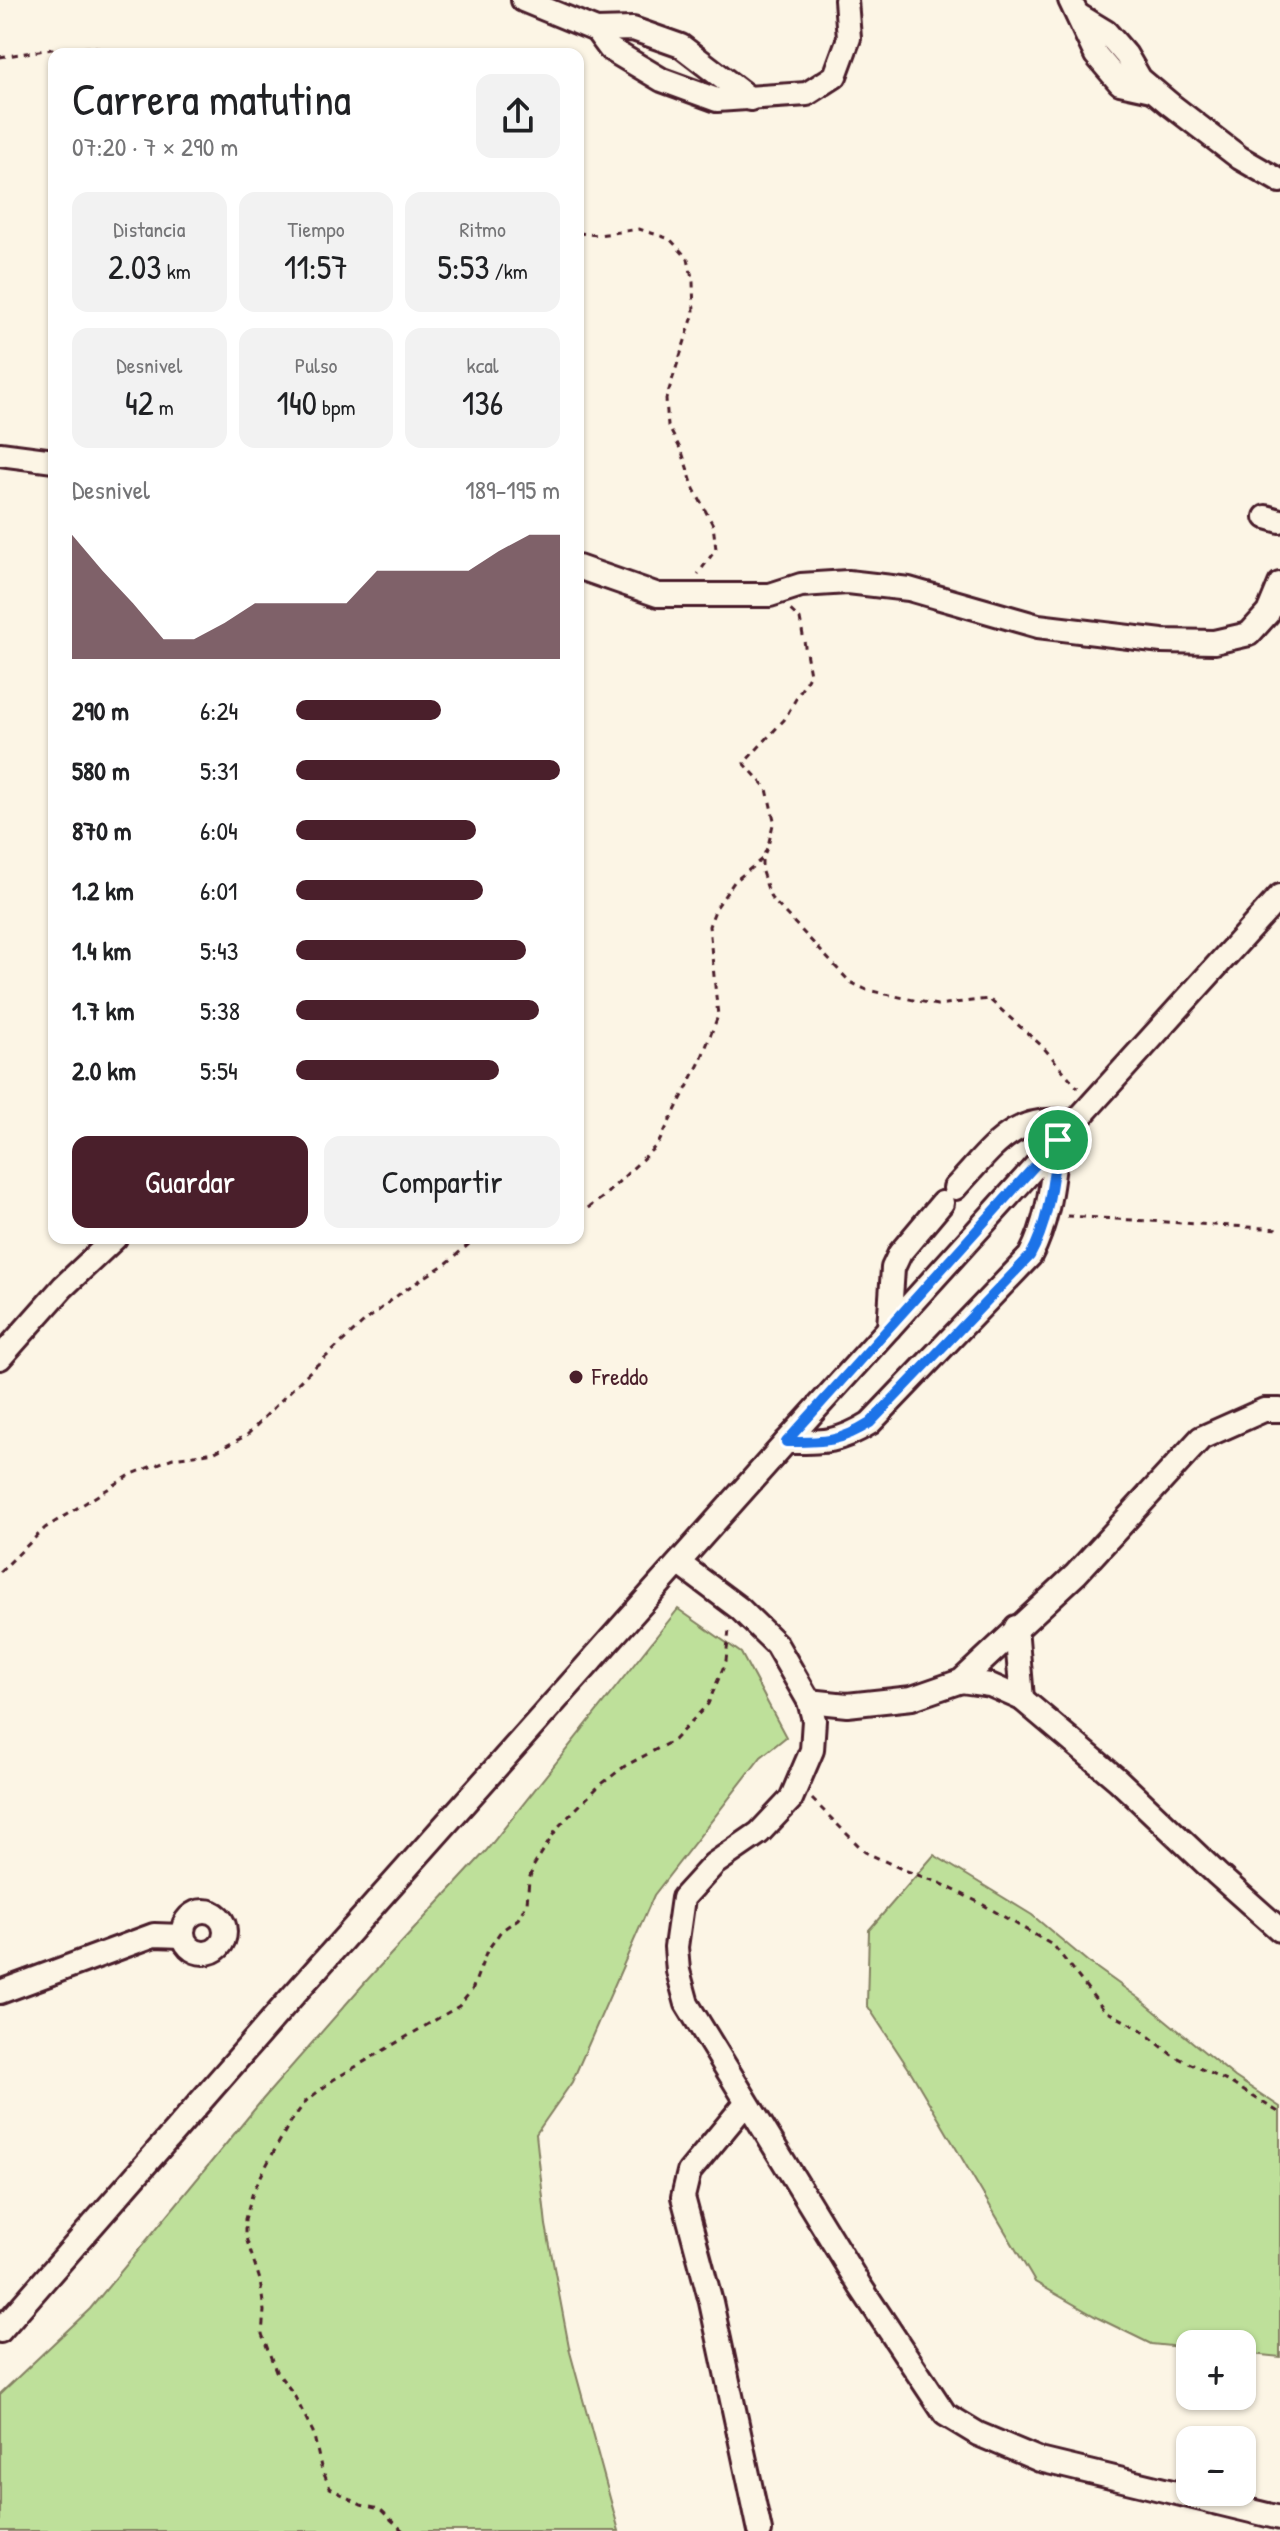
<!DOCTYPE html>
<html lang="es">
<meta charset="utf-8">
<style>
:root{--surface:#fff;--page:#f2f2f2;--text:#202124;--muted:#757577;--accent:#4a1f2b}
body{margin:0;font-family:"Patrick Hand",sans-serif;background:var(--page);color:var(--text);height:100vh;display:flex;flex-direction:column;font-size:30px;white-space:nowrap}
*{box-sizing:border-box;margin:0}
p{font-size:26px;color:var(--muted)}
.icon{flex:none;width:44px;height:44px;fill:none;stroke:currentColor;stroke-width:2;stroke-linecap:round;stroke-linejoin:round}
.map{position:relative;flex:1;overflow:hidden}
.details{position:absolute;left:48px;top:48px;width:536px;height:1196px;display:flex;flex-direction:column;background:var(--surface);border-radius:16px;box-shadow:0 2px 6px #0004}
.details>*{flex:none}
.controls{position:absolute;left:1176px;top:2330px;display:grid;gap:16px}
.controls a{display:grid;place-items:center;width:80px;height:80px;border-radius:16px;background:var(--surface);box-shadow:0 2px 6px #0004;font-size:40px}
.pin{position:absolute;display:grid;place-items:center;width:68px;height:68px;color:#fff;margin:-34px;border:4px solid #fff;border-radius:50%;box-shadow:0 2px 8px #0007}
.round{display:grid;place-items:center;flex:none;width:84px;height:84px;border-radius:16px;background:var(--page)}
.overview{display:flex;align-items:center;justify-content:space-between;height:136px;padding:0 24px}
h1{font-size:44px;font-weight:600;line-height:60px}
.stats{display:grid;grid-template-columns:repeat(3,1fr);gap:12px;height:136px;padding:8px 24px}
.stats div{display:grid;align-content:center;border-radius:16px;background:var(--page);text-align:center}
.stats b{font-size:34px;font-weight:600}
.stats small{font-size:22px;font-weight:400}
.stats p{font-size:22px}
.chart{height:224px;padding:16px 24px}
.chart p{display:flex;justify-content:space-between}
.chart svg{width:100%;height:144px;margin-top:8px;fill:var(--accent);opacity:.7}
.cta{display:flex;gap:16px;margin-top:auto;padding:16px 24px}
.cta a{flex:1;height:92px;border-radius:16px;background:var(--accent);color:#fff;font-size:32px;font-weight:600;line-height:92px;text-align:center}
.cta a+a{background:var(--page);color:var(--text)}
ul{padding:0 24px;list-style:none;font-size:26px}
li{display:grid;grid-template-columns:128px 96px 1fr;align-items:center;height:60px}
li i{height:20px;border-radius:10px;background:var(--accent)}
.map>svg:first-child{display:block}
.grass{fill:#bee09a;stroke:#848062;stroke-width:2}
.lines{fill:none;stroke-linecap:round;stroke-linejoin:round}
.minor-casing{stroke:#4a1f2b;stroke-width:28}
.path{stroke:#4a1f2b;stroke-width:3;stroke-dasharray:6 6;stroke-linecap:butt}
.minor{stroke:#fcf5e5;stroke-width:22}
.route-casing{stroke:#fff;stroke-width:16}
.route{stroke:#1a73e8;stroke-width:10}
.poi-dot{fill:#4a1f2b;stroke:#fcf5e5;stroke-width:3}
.labels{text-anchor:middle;stroke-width:6;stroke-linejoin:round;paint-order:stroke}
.poi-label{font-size:24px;fill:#4a1f2b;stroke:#fcf5e5;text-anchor:start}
</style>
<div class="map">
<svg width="1280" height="2531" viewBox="0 0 1280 2531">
<rect width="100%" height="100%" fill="#fcf5e5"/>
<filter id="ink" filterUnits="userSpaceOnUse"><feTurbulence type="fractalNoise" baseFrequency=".0125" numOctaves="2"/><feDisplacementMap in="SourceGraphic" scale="16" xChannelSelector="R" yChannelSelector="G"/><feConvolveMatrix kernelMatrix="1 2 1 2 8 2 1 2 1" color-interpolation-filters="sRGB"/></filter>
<g filter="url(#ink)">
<g class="grass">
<polygon points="678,1609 741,1653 786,1737 761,1757 654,1895 572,2082 536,2134 546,2225 570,2352 619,2531 0,2531 0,2394 90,2309 263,2099 368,1979 486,1851"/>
<polygon points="934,1855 1032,1915 1087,1961 1140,1999 1235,2077 1280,2107 1280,2357 1242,2353 1242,2344 1190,2344 1190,2348 1151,2344 1098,2318 1035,2282 911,2072 867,2005 869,1930"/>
</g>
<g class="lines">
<g class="minor-casing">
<g id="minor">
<polyline points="523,0 596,30 633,29 681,46 750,99"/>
<polyline points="1070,0 1096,55 1120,83 1152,90"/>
<polyline points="1078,15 1106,32 1126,55 1140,79 1171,105 1240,158 1280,181"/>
<polyline points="596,30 610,49 662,80 717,100 807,94 835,76 849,38 846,0"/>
<polyline points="0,454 54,461"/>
<polyline points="1266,517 1280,521"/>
<polyline points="578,567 658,595 770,595 801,585 848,582 909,589 1038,626 1162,641 1214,642 1249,634 1268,613 1280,584"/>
<path d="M 955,1188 C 994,1147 1012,1113 1074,1122"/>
<polyline points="889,1328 893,1268 900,1253 942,1203"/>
<polyline points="0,1358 63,1287 115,1238"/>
<path d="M 786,1442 C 823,1442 838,1443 870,1423 L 1030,1256 C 1049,1220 1052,1181 1057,1141"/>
<polyline points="680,1564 740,1609 776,1644 809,1701 814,1720 812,1750 791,1799 759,1833 714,1864 683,1898 676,1947 678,1971 687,2004 860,2286 945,2414 978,2434 1040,2460 1280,2518"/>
<polyline points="1016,1627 1022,1699"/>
<polyline points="961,1681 990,1685 1022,1699 1118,1780 1217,1874 1280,1930"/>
<polyline points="809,1701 847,1705 912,1698 961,1681 1076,1574 1201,1438 1264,1410 1280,1410"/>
<circle cx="204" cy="1932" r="21"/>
<polyline points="0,1992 154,1935 183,1936"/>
<polyline points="746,2103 689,2172 683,2197 711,2302 760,2531"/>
<polyline points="0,2331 290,1999 786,1442 1280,896"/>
</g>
</g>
<g class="path">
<polyline points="0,57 52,49 96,47 108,54"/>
<polyline points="578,233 599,235 639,229 670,239 688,259 693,282 694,313 666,399 668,426 682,452 694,489 713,525 716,549 698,574"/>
<polyline points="762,860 762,872 771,898 850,982 867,990 937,1005 989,999 1043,1047 1078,1088"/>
<polyline points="578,1215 602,1198 658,1144 700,1062 718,1016 709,926 716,908 734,882 762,859 768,846 774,820 767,789 744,763 784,720 810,674 800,619 789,609"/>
<polyline points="1067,1216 1280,1229"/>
<polyline points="0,1572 45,1528 132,1474 173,1458 215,1452 247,1435 306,1375 364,1322 403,1291 447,1263 476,1238"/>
<polyline points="812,1799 865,1852 904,1870 940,1883 982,1904 1054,1946 1104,2010 1140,2029 1172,2055 1231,2083 1280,2113"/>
<polyline points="403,2531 380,2509 361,2505 330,2488 321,2467 313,2432 293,2393 276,2371 262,2334 264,2311 260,2280 245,2235 245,2219 253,2192 266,2166 288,2126 306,2101 333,2080 459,2006 472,1990 487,1951 501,1931 518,1919 527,1903 529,1880 533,1867 558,1827 599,1786 625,1766 674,1740 708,1704 726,1661 729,1629"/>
</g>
<use href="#minor" class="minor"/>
</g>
</g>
<g class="lines" filter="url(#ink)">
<g class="route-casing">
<path id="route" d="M 1058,1140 C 1052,1180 1050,1220 1030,1256 L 870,1423 C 838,1443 823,1442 786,1442 Z"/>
</g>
<use href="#route" class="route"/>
</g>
<circle class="poi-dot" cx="576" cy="1377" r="8"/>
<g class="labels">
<g class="poi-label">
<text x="592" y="1385">Freddo</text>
</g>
</g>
</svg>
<div class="controls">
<a>+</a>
<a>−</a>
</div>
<div class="pin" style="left:1058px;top:1140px;background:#1e9e55"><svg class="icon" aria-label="arrive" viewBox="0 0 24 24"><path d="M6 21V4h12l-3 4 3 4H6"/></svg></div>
<section class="details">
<div class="overview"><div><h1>Carrera matutina</h1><p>07:20 · 7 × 290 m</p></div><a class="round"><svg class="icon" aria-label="share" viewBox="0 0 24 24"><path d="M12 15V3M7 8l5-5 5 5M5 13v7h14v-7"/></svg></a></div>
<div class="stats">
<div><p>Distancia</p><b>2.03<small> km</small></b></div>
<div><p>Tiempo</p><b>11:57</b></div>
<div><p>Ritmo</p><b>5:53<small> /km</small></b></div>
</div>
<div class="stats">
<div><p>Desnivel</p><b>42<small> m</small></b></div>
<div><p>Pulso</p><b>140<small> bpm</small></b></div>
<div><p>kcal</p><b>136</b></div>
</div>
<div class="chart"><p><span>Desnivel</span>189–195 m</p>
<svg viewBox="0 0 160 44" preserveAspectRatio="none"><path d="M0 44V6L10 17L20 27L30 38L40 38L50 33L60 27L70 27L80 27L90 27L100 17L110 17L120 17L130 17L140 11L150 6L160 6V44z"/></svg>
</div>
<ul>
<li><b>290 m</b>6:24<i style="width:55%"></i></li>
<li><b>580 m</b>5:31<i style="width:100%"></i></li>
<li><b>870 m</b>6:04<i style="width:68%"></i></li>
<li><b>1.2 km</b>6:01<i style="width:71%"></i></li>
<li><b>1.4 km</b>5:43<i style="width:87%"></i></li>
<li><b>1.7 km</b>5:38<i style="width:92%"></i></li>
<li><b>2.0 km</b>5:54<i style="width:77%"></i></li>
</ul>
<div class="cta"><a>Guardar</a><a>Compartir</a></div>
</section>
</div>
